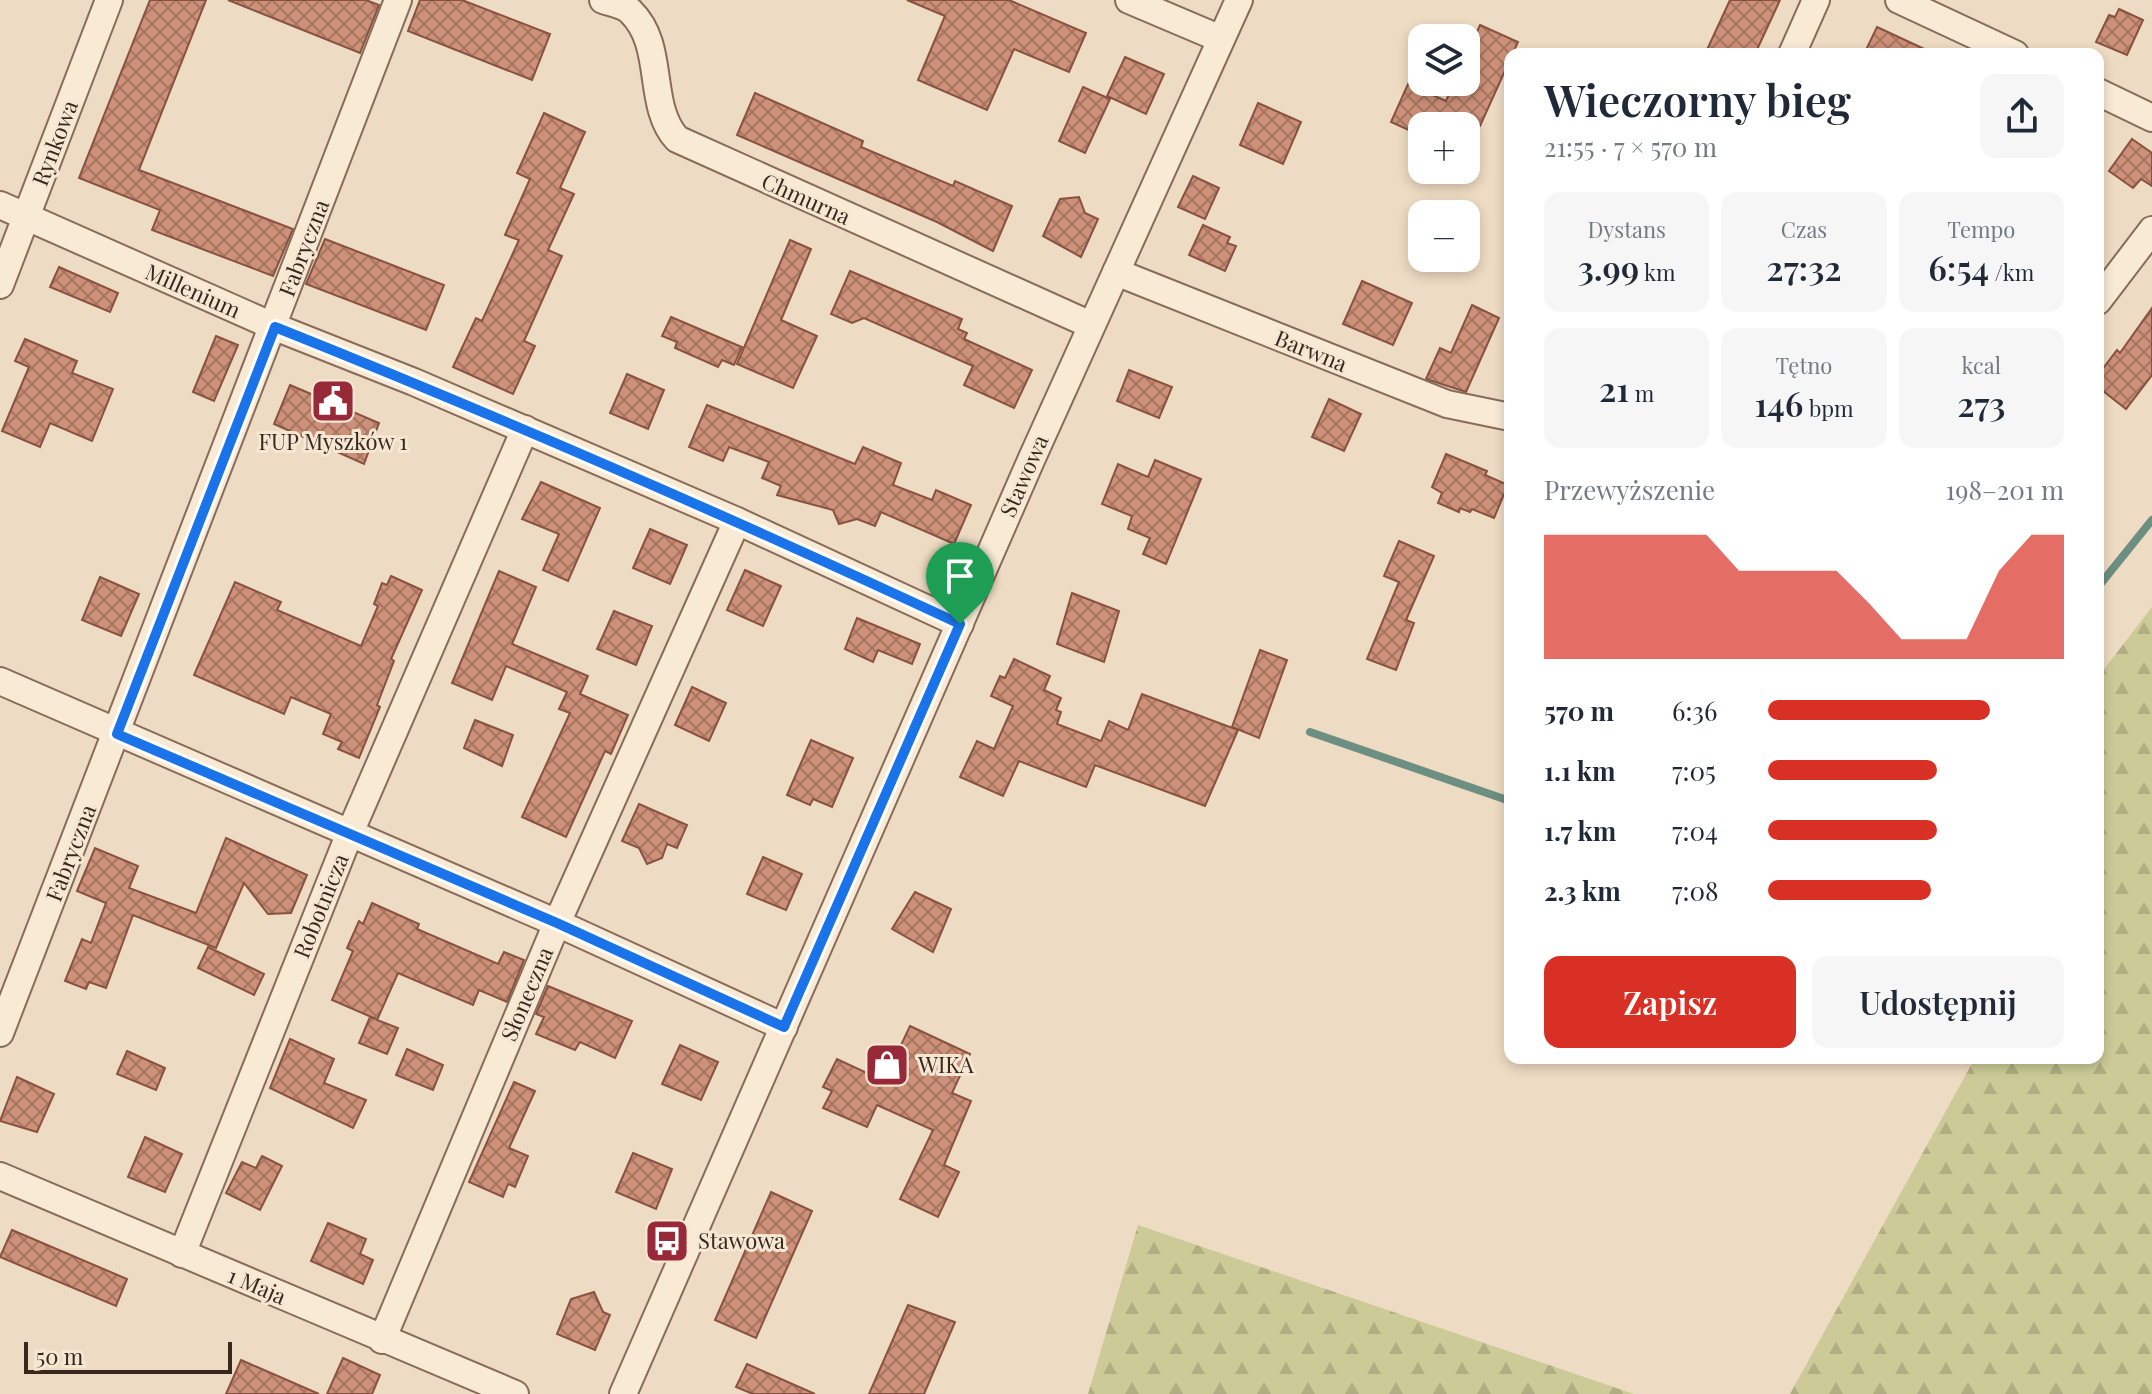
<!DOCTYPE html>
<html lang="pl">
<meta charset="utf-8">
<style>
:root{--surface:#fff;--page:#f6f6f7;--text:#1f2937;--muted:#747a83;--accent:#d93025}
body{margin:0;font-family:"Playfair Display",serif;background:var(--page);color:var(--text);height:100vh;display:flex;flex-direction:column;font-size:30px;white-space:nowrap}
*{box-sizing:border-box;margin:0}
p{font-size:26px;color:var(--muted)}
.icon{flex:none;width:44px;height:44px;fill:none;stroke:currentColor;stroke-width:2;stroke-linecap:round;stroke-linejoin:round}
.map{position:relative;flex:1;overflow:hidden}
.side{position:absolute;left:1504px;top:48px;width:600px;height:1016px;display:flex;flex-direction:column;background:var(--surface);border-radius:16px;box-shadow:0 4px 12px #0003}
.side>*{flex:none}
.controls{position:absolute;left:1408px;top:24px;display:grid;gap:16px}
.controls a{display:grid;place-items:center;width:72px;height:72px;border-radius:16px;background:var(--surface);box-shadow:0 4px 12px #0003;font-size:40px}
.scale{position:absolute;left:24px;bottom:20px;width:208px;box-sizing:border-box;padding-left:8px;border:4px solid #38271e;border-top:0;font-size:22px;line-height:28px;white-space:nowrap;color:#38271e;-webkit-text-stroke:6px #f6e7d2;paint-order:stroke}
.pin{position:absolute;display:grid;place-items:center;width:68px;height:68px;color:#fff;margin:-82px -34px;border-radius:50% 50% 50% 0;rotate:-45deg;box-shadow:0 0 8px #0007}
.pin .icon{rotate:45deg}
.round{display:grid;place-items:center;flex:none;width:84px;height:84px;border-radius:16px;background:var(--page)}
.head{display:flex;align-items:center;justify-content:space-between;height:136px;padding:0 40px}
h1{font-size:44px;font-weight:600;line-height:60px}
.stats{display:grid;grid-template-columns:repeat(3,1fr);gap:12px;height:136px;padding:8px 40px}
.stats div{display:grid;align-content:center;border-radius:16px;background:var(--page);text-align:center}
.stats b{font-size:34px;font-weight:600}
.stats small{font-size:22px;font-weight:400}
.stats p{font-size:22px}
.chart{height:224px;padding:16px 40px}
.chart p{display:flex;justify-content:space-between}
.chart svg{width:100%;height:144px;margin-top:8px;fill:var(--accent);opacity:.7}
.cta{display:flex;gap:16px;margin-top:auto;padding:16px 40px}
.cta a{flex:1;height:92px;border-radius:16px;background:var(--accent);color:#fff;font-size:32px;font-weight:600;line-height:92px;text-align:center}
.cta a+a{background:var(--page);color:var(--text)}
ul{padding:0 40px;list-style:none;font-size:26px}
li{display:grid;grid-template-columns:128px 96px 1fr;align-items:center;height:60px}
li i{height:20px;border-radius:10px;background:var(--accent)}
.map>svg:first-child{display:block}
.forest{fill:url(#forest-firs)}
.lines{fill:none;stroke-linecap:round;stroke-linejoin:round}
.stream{stroke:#6c8f81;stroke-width:8}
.building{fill:url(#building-cross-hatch);stroke:#88523f;stroke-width:2}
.minor-casing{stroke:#886c5a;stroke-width:30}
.minor{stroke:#f9ead6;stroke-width:26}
.route-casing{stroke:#fff;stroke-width:16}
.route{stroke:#1a73e8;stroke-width:10}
.labels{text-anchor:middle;stroke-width:6;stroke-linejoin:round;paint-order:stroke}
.street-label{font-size:22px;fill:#38271e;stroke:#f6e7d2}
.poi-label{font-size:22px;fill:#38271e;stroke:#f6e7d2;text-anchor:start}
</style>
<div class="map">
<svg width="2152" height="1394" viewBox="0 0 2152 1394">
<defs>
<pattern id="forest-firs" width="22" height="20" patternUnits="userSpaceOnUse" patternTransform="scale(2)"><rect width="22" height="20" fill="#cccb97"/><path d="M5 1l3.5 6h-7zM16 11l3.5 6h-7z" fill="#b0ae82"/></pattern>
<pattern id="building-cross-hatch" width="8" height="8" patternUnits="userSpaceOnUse" patternTransform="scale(2)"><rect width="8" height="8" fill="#cd9078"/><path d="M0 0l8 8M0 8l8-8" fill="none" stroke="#a77662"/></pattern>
</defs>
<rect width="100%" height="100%" fill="#eedbc3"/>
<g class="forest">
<polygon points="2152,607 2152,1394 1790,1394 1975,1058 2098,1058 2098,677"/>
<polygon points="1138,1225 1634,1394 1088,1394"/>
</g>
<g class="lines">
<g class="stream">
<polyline points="2098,587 2152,520"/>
<polyline points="1310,732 1510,801"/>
</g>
</g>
<g class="building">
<polygon points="150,0 206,0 139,170 293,229 273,276 152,230 160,210 79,178"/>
<polygon points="228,0 366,0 379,5 360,53"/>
<polygon points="420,0 462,0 550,34 532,80 408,31"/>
<polygon points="907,0 1009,0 1086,33 1069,72 1014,49 987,110 918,80 945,16"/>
<polygon points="1730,0 1780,0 1755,54 1705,54"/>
<polygon points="2119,9 2143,20 2127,55 2096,42 2109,15 2115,17"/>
<polygon points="1480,25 1518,42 1480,126 1422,126 1422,136 1391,122 1408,84 1446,101 1454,82 1466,82 1466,56"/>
<polygon points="1877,27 1935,54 1864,54"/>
<polygon points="1125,57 1164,74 1146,114 1107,96"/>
<polygon points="1083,87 1110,99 1085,153 1059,141"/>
<polygon points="755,93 863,141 861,147 953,186 955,181 1012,206 993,251 937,222 737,135"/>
<polygon points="1258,103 1301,122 1283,164 1240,145"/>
<polygon points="544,113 585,132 560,188 574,194 548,250 562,256 524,341 535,346 513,394 453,367 476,318 482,321 519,240 505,235 530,179 517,173"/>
<polygon points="2132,139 2152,153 2152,186 2141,179 2133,188 2109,171"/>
<polygon points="1193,176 1219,188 1205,219 1178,207"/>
<polygon points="1079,197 1085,213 1098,219 1081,257 1043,236 1060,199"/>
<polygon points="1203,225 1230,237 1227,243 1236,246 1225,271 1189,255"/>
<polygon points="325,239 444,285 426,330 306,284"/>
<polygon points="790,240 811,249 781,320 817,336 793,388 737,364"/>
<polygon points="59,267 118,293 110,312 50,287"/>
<polygon points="850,271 962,319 958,329 967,333 964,339 1032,370 1014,408 964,385 973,366 864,318 852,323 831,314"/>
<polygon points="1362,281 1412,303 1393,345 1343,324"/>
<polygon points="1472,305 1499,318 1466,392 1426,379 1440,348 1451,353"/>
<polygon points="2152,308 2152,375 2126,409 2098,387 2098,375 2117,350 2120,353"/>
<polygon points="671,317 742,347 734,365 722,360 718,367 675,348 677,342 662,336"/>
<polygon points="216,336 238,345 214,401 193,392"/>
<polygon points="25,339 77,361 72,373 113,389 92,441 50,423 40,447 2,431 29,367 15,361"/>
<polygon points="1129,370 1172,387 1159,418 1117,401"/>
<polygon points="627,374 664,390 648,429 610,413"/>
<polygon points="290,385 379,423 364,464 274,424"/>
<polygon points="1329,399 1361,414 1344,451 1312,437"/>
<polygon points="707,405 855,464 863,447 901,463 893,485 932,500 936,490 971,505 954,544 881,512 875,526 857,519 839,524 833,510 777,495 781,486 762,478 769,462 729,447 723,461 689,447"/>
<polygon points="1446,454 1487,471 1485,475 1508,485 1494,518 1472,509 1470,512 1460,508 1459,512 1438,503 1442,493 1432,487"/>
<polygon points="1155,460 1201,479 1166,564 1143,554 1150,538 1128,529 1132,516 1102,504 1118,464 1148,477"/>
<polygon points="541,482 600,508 568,581 543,570 559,534 522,519"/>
<polygon points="650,529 687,545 670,584 633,568"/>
<polygon points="1399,541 1434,556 1406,620 1414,623 1396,670 1367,659 1399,582 1384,576"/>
<polygon points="745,570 781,586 763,626 727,610"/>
<polygon points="499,571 536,587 512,644 588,676 580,694 628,715 611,754 605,751 566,837 522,817 570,713 559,709 567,692 506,666 492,700 452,683"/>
<polygon points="391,576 422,590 391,659 394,661 377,705 380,707 359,758 338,749 342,742 323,734 331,714 291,697 284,714 194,675 235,582 281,602 277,610 361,646 378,606 374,604 382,583 387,585"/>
<polygon points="100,577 139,594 121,636 82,620"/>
<polygon points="1072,593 1119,611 1104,662 1057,644"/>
<polygon points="614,611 652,626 636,665 597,649"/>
<polygon points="857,618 920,644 912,664 878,650 873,662 845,649"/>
<polygon points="1260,650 1287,660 1259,738 1232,727"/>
<polygon points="1014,659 1050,676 1044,690 1061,698 1056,710 1061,712 1057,724 1101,741 1109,721 1128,730 1142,694 1238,730 1205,806 1095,765 1086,787 1019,761 1003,796 960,777 977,741 994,749 1013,706 991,696 1000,676 1005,678"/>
<polygon points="692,687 726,703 709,741 675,725"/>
<polygon points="475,720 513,735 502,766 464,748"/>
<polygon points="811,740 853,758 832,807 813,799 810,805 787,795"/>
<polygon points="639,804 687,825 677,848 667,844 662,858 647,864 639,848 622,841"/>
<polygon points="226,838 307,875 291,913 268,914 244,883 216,948 133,915 106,988 89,982 86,989 65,981 82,939 91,943 106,903 77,891 95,848 138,866 129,888 196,913"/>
<polygon points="763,857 802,874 786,910 747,894"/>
<polygon points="915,892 951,909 933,952 892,929"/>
<polygon points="372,903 419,924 417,929 498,964 504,952 524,960 507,1002 479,990 473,1005 398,973 377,1020 398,1028 387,1054 359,1043 370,1017 376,1019 332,1000 353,951 347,948 359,921 363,924"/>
<polygon points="208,947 264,974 254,995 198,968"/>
<polygon points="548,986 632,1021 615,1058 580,1042 575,1050 536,1034 544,1017 536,1014"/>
<polygon points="910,1026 970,1054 952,1093 971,1101 944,1165 959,1172 938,1217 900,1199 933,1130 877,1105 867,1127 823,1108 832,1091 823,1087 837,1059 884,1081"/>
<polygon points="290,1039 334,1059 324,1083 366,1100 353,1128 270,1088"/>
<polygon points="680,1045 718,1062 701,1100 662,1084"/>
<polygon points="407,1049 443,1065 433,1090 396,1075"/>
<polygon points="127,1051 165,1068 156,1090 117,1074"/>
<polygon points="17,1077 54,1094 37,1132 0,1121"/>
<polygon points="514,1082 535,1091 509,1148 528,1156 515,1187 508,1184 503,1197 469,1182"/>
<polygon points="145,1137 182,1154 165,1192 128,1177"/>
<polygon points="633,1153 672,1169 656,1209 616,1192"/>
<polygon points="262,1156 282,1166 260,1210 226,1193 242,1162 256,1168"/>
<polygon points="771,1192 812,1211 756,1338 715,1320"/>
<polygon points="328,1223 366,1239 360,1254 373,1260 363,1284 311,1261"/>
<polygon points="12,1230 127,1279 116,1306 0,1257"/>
<polygon points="594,1292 603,1312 610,1315 595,1350 557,1334 571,1299"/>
<polygon points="908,1305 955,1322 924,1394 869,1394"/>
<polygon points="343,1358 380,1375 372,1394 327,1394"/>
<polygon points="241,1360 319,1394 226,1394"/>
<polygon points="747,1364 815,1394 753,1394 736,1387"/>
</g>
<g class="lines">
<g class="minor-casing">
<g id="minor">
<path d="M 603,0 C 611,3 625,5 631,12 C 666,46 646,105 677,139 L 1091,325"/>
<polyline points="1129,0 1221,39"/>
<polyline points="1899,0 2015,54"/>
<polyline points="1792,54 1816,0"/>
<polyline points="2098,92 2152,118"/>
<polyline points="0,205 275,327 414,382 737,521 960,624"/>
<polyline points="1116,272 1447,404 1510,417"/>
<polyline points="0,285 109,0"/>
<polyline points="2098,301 2152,230"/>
<polyline points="0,681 557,923 784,1027"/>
<polyline points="0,1033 398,0"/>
<polyline points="0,1176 515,1394"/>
<polyline points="182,1254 349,835 525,429"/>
<polyline points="382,1340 557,923 737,521"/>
<polyline points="623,1394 1032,458 1239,0"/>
</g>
</g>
<use href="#minor" class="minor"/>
</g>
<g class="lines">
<g class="route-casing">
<path id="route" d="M 275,327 C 506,419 734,519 960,624 L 784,1027 L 557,923 L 117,734 Z"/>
</g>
<use href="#route" class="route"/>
</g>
<defs>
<g id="civic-square" transform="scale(2.3)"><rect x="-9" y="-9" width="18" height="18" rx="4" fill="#982939" stroke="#f6e7d2"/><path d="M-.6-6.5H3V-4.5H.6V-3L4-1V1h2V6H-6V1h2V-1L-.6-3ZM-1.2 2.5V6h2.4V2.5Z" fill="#fff"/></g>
<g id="shop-square" transform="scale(2.3)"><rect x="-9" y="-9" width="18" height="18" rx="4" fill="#982939" stroke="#f6e7d2"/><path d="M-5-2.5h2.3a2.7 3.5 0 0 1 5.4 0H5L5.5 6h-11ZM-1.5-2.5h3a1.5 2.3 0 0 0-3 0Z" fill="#fff"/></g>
<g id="bus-square" transform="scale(2.3)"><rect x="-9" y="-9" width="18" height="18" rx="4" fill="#982939" stroke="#f6e7d2"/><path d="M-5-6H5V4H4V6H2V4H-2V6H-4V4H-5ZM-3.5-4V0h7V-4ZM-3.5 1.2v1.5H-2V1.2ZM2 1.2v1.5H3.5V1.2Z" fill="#fff"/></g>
</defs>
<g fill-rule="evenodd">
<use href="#civic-square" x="333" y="401"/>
<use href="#shop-square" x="887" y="1065"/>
<use href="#bus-square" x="667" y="1241"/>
</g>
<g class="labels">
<g class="street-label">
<text transform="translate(55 143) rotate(-69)" y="8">Rynkowa</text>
<text transform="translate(806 199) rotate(24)" y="8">Chmurna</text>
<text transform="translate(304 248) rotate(-69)" y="8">Fabryczna</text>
<text transform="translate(193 291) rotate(24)" y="8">Millenium</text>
<text transform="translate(1311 351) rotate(22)" y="8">Barwna</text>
<text transform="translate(1024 476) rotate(-66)" y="8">Stawowa</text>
<text transform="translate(71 853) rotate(-69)" y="8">Fabryczna</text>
<text transform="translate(321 906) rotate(-68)" y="8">Robotnicza</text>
<text transform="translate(527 994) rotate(-67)" y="8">Słoneczna</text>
<text transform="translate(257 1286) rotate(23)" y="8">1 Maja</text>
</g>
<g class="poi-label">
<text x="333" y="450" text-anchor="middle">FUP Myszków 1</text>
<text x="918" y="1073">WIKA</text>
<text x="698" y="1249">Stawowa</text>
</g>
</g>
</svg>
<div class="controls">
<a><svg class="icon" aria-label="layers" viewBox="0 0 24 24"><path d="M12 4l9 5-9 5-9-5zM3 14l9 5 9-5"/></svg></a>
<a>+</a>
<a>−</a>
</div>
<div class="scale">50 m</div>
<div class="pin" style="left:960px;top:624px;background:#1e9e55"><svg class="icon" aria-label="arrive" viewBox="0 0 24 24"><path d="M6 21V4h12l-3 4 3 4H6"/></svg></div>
<section class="side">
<div class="head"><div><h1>Wieczorny bieg</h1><p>21:55 · 7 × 570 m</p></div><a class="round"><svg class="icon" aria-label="share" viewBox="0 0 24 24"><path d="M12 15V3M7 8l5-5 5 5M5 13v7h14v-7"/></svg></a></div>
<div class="stats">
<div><p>Dystans</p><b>3.99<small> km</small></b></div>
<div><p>Czas</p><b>27:32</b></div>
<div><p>Tempo</p><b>6:54<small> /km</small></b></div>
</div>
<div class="stats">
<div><b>21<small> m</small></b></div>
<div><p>Tętno</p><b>146<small> bpm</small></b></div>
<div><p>kcal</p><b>273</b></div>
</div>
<div class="chart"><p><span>Przewyższenie</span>198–201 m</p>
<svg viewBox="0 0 160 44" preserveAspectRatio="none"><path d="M0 44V6L10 6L20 6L30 6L40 6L50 6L60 17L70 17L80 17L90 17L100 27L110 38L120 38L130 38L140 17L150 6L160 6V44z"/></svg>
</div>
<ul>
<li><b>570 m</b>6:36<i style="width:75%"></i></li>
<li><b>1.1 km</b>7:05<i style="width:57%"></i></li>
<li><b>1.7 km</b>7:04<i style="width:57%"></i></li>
<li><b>2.3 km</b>7:08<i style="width:55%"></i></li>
</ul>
<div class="cta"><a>Zapisz</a><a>Udostępnij</a></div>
</section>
</div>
